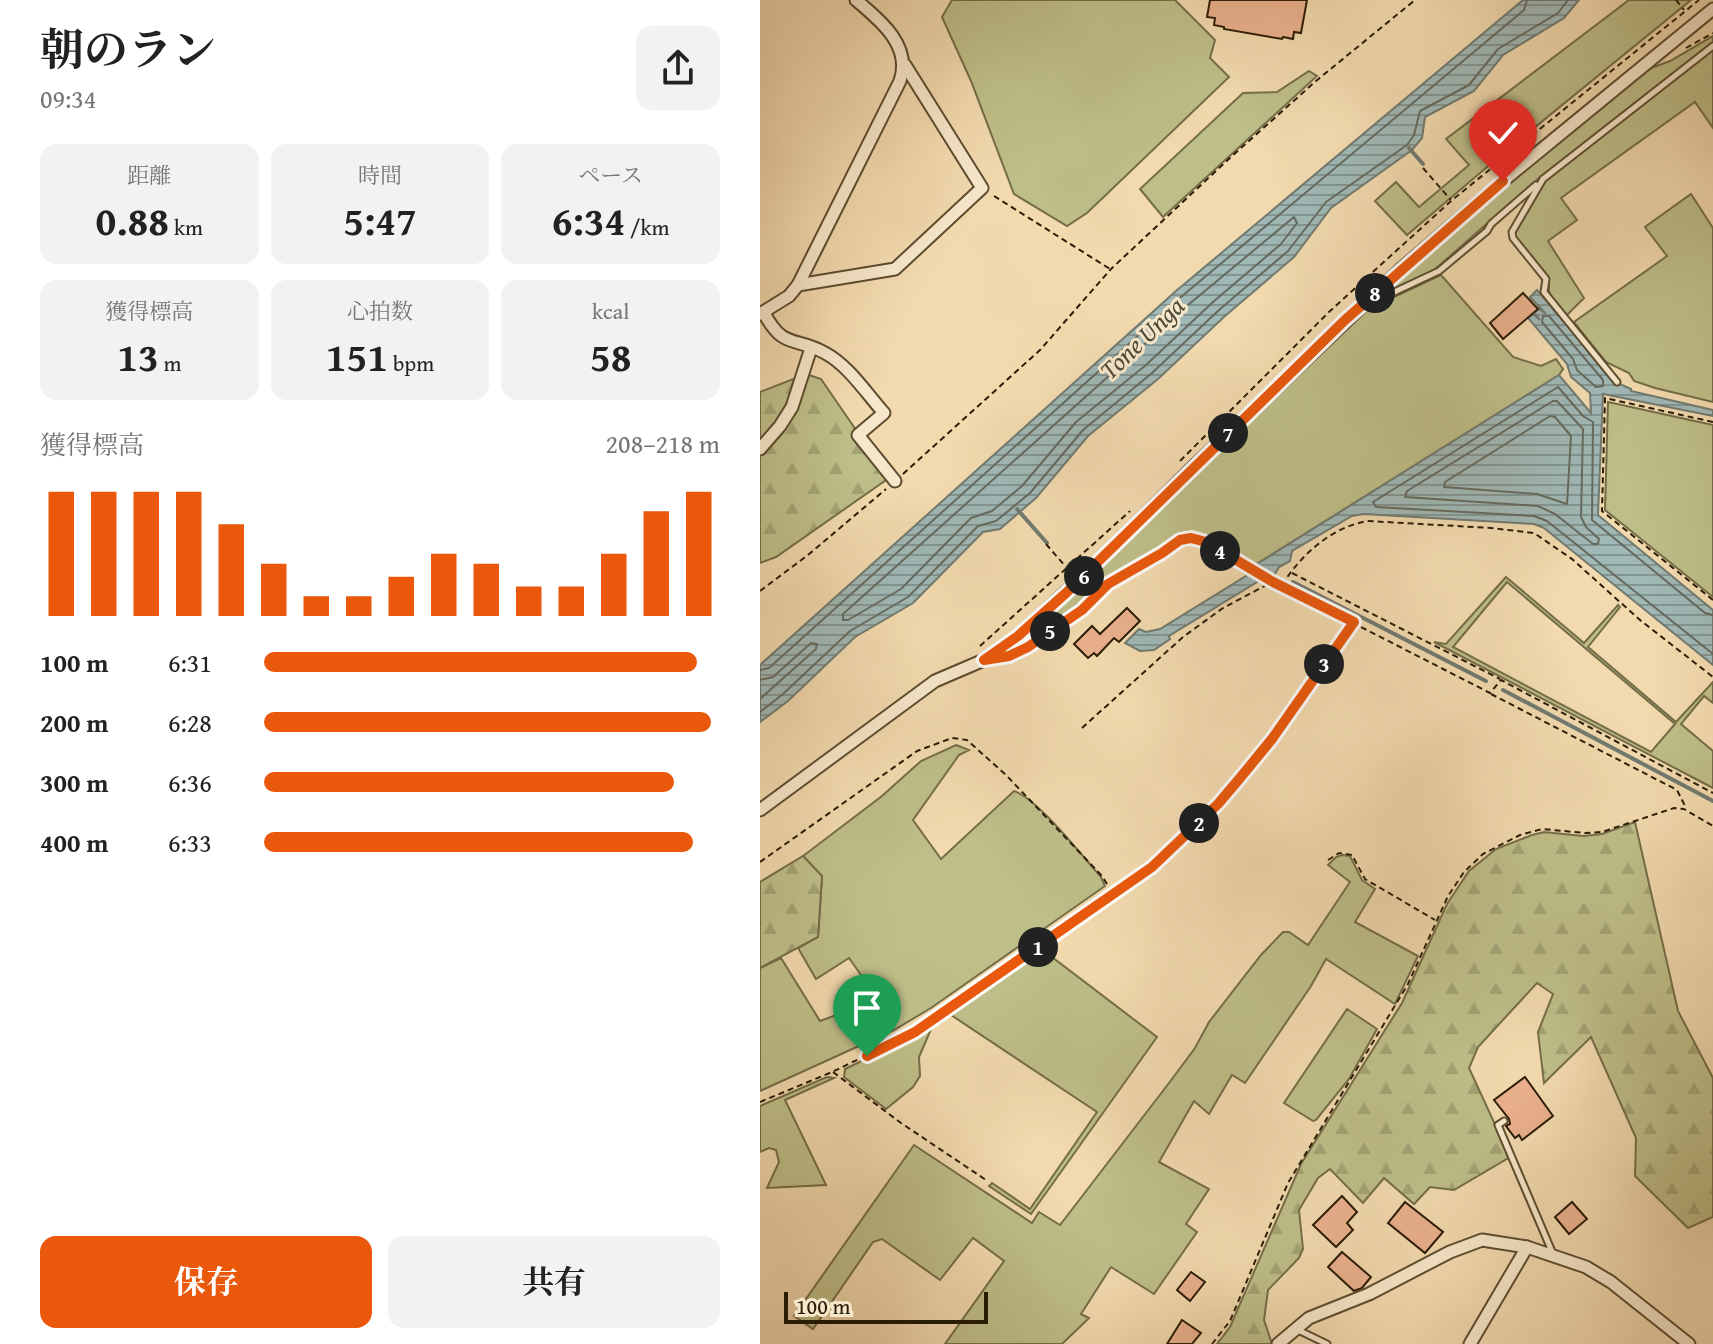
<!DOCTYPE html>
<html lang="ja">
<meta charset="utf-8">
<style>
:root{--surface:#fff;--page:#f2f2f2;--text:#222;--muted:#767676;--accent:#ea580c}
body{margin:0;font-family:"Gentium Book Plus","Noto Serif JP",serif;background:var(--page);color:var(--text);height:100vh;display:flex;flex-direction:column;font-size:30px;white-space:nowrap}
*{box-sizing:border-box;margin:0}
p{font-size:26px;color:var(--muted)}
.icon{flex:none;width:44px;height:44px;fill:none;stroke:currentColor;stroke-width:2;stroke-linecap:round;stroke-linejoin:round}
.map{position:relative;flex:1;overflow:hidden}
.side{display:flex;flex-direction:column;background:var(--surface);width:760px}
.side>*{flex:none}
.scale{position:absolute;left:24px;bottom:20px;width:204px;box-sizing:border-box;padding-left:8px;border:4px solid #2b1c06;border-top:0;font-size:22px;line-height:28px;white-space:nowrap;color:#2b1c06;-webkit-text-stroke:6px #f7e7ca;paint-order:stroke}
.pin{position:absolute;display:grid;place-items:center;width:68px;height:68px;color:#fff;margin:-82px -34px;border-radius:50% 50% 50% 0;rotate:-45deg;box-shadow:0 0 8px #0007}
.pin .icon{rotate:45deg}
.km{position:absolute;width:40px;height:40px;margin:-20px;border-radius:50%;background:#222;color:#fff;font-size:22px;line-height:40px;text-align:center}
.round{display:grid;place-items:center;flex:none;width:84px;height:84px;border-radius:16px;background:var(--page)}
.overview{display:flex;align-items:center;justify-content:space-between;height:136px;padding:0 40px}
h1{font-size:44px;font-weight:700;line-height:60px}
.metrics{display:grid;grid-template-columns:repeat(3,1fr);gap:12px;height:136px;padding:8px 40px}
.metrics div{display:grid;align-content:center;border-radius:16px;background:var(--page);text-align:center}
.metrics b{font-size:40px;font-weight:700}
.metrics small{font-size:22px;font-weight:400}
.metrics p{font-size:22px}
.chart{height:224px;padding:16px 40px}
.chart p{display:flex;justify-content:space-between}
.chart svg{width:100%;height:144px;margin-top:8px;stroke:var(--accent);stroke-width:6}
.button{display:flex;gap:16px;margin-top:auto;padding:16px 40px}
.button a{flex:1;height:92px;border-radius:16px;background:var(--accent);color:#fff;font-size:32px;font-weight:700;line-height:92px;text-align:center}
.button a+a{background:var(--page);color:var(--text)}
ul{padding:0 40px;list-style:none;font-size:26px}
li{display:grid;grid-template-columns:128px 96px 1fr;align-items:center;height:60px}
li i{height:20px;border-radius:10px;background:var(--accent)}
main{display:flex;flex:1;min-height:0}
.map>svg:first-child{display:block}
.green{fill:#bebe88;stroke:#746d47;stroke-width:2;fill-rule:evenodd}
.forest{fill:url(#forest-firs);stroke:#746d47;stroke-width:2}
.water{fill:url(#water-rules);stroke:#717a70;stroke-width:2}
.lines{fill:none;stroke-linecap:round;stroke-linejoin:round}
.shore{stroke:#666a5e;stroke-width:2}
.stream{stroke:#717a70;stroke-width:4}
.building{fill:#eab08d;stroke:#2b1c06;stroke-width:2}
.lane-casing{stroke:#5d4c30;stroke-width:9}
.street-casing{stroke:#5d4c30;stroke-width:15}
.path{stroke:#2b1c06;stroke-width:2;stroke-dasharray:6 4;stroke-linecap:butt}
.lane{stroke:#f7e7ca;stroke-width:5}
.street{stroke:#f7e7ca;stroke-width:11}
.route-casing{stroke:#fff;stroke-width:16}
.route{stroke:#ea580c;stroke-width:10}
.labels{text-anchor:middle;stroke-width:6;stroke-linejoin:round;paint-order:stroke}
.water-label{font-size:26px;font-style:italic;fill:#4e4b3b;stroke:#f7e7ca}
</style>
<main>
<section class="side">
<div class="overview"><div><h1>朝のラン</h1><p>09:34</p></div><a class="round"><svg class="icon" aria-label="share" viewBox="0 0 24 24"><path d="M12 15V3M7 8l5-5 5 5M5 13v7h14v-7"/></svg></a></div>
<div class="metrics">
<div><p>距離</p><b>0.88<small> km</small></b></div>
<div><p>時間</p><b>5:47</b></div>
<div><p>ペース</p><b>6:34<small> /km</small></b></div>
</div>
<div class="metrics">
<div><p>獲得標高</p><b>13<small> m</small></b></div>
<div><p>心拍数</p><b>151<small> bpm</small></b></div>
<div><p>kcal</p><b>58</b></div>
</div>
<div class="chart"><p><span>獲得標高</span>208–218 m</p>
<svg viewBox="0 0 160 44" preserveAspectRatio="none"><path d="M5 44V6M15 44V6M25 44V6M35 44V6M45 44V16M55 44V28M65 44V38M75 44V38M85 44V32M95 44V25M105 44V28M115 44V35M125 44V35M135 44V25M145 44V12M155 44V6"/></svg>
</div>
<ul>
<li><b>100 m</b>6:31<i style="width:95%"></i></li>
<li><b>200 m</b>6:28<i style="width:98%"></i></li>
<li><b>300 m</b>6:36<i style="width:90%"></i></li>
<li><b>400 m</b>6:33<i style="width:94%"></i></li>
</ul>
<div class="button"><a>保存</a><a>共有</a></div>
</section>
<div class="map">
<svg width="953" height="1344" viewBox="0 0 953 1344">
<defs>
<pattern id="forest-firs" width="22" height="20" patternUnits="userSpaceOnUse" patternTransform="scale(2)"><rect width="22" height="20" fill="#bebe88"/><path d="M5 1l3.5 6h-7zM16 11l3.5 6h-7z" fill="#a3a374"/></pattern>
<pattern id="water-rules" width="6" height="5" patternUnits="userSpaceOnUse" patternTransform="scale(2)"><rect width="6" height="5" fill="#a0b8b6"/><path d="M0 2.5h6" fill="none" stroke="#839592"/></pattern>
</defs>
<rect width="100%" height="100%" fill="#f2daae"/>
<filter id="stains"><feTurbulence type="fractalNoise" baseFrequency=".0025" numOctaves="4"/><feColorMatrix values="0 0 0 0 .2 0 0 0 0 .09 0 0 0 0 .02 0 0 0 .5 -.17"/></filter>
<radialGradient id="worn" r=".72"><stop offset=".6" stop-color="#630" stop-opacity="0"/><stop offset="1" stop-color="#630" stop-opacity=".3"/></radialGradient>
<g class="green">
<polygon points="192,0 415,0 455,40 450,58 469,77 327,213 307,226 254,194 211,81 182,17"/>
<polygon points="869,0 931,0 747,150 647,235 615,201 636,182 659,207 709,165 686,139"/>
<path d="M 953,36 L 953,42 L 779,178 L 673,271 L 617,298 C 699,215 796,144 886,70 L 910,61 Z"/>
<polygon points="953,49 953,128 935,102 801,198 817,220 788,241 824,298 805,317 793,301 789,291 789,279 755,237 757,226 785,181"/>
<polygon points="549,71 557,76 403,217 380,189 483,93 517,92"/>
<polygon points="931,194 953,228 953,402 895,388 874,381 869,373 846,362 814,322 907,256 885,227"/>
<polygon points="681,275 753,357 781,366 796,359 803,369 799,375 492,567 444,539 421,537 356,578 292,627 251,653 241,654 272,631 604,311"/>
<polygon points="848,402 953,425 953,597 845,510"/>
<path d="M 746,577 L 824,643 L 858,605 L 860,607 L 828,647 L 916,722 L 953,682 L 953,703 L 944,696 L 921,724 L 953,751 L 953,788 L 674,642 L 686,644 ZM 747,582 L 915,724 L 891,752 L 693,647 Z"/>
<path d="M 196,745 L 209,750 L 199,755 L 153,820 L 181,859 L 254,791 C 277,798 323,857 341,877 L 345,886 L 171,1008 L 134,1030 L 0,1091 L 0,968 L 21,958 L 60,1021 L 79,1014 L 88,1027 L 123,1006 L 89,958 L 56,979 L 38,948 L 58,937 L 62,876 L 43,856 L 122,796 L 161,761 Z"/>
<polygon points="582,855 590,856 602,880 615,889 595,922 658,956 635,1004 566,959 551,986 485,1083 472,1075 449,1114 434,1101 399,1162 449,1189 426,1224 437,1232 394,1294 351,1267 321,1314 329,1318 302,1344 185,1344 244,1261 213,1238 180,1280 122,1239 113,1242 53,1329 34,1316 154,1145 272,1223 279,1212 300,1225 409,1083 435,1048 449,1022 501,955 523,932 529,932 548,945 590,882 568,865 576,857"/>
<polygon points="277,950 284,951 397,1037 271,1214 229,1186 232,1183 270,1209 337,1112 191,1015 192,1007"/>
<polygon points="587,1009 617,1029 589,1079 556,1120 553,1121 524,1103"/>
<polygon points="172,1027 159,1057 160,1076 153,1087 126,1109 84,1077 85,1069"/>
<polygon points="67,1077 74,1078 25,1100 66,1185 7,1188 19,1162 16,1150 9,1148 0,1152 0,1106"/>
</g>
<g class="forest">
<polygon points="46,374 61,379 129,478 16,557 0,563 0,392"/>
<polygon points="875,822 918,1011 953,1078 953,1217 928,1228 875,1176 876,1138 831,1037 784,1083 778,1032 793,994 777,983 718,1047 709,1068 750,1157 694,1190 670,1187 654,1204 624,1178 603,1203 570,1169 558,1178 539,1210 543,1249 539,1258 508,1290 504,1320 512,1344 457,1344 470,1327 541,1164 642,1003 687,904 709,871 736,849 772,835 784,832 823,836 842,834"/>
<polygon points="43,856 62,876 58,937 0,968 0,882"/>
</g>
<g class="water">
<polygon points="763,0 819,0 804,18 743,55 714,91 665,117 662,138 652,150 571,208 534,257 465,316 398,379 328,436 276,498 240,529 223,532 153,603 95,637 28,701 0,722 0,665 416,291"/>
<polygon points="777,290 855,382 871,389 871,391 953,410 953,416 843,394 838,515 953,610 953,665 784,528 774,524 604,514 592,516 532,551 530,561 519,567 515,574 506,574 502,579 409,636 410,639 394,650 380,651 365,643 379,629 386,632 400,629 489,574 492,567 799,375 831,413 830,393 811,377 807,364 768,318 773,314 780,320 774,313 779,309 786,314 770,297"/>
</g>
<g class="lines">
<g class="shore">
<polygon points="534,217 537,223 521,244 453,302 386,365 316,422 262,486 232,511 211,518 141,589 88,620 83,620 83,614 428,305"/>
<polygon points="783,316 789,316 843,380 843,386 836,387 817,370 813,359 782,322"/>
<polygon points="793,401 797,401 823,429 821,517 826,527 839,539 838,544 833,544 795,514 778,506 645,497 647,491"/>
<polygon points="790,416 795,417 811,436 807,504 777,494 684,487 685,482"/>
<polyline points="953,615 945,613 832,520 833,422 823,416 798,387 613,502 616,507 774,516 787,521 953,654"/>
<polyline points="0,670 9,668 421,297 764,10 767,0"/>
<polyline points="0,680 13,677 51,643 57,644 56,649 0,699"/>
<polyline points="0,712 23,694 90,631 148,597 218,526 236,521 270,493 323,430 392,373 459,310 528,251 566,202 647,145 654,135 660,111 709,85 738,49 798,13 808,0"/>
</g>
<g class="stream">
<polyline points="649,148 663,164"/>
<polyline points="257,509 287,543"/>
<polyline points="533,582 726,681"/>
<polyline points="743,690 953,801"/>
</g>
</g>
<g class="building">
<polygon points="450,0 547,0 541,33 534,32 533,39 523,37 522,39 464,29 464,27 454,25 455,18 447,17"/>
<polygon points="763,293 778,309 743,339 730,323"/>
<polygon points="367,608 380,621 359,642 354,638 337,656 334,653 328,658 314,644 332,626 340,634"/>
<polygon points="765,1077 793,1116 762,1140 759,1135 755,1138 746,1126 750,1124 749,1119 734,1100"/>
<polygon points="582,1196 597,1212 587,1223 593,1230 576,1247 553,1225"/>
<polygon points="645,1202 683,1232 665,1253 628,1223"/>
<polygon points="812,1202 827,1219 809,1234 795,1217"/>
<polygon points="582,1252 611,1277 602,1288 594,1291 568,1267"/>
<polygon points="431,1272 445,1282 430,1301 417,1290"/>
<polygon points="422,1320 441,1333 432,1344 407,1344"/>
</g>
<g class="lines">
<g class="lane-casing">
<g id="lane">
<polyline points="611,303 679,271 727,231 731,224 776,185"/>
<polyline points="857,382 784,292 786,279 753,238 752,232 783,179 953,46"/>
<path d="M 233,658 C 273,652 320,612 348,584"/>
<polyline points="744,1121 738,1125 793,1254"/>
<polyline points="536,1329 567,1344"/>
</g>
</g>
<g class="street-casing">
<g id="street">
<polyline points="38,285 135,269 222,188 145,65"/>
<path d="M 4,313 C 24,350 34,336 65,353 C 88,365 107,394 124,413 L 98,435 L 135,481"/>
<path d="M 0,314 L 29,296 L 38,285 L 140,81 C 152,46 121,21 96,0"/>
<polyline points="0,449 20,426 32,407 51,348"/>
<polyline points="0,810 175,681 224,660 258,636 333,567 429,471 641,269 743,181 953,9"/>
<polyline points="518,1344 549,1318 609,1294 690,1252 722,1240 767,1247 826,1267 851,1282 929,1344"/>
<polyline points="710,1344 767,1247"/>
</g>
</g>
<g class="path">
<polyline points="916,0 924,10"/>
<polyline points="926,48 953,33"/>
<polyline points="663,168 691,200"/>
<polyline points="234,196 350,269"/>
<polyline points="953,422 845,398 842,511 953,600"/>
<polyline points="420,461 570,311 691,201 939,0"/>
<polyline points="143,474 280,350 351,269 472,156 556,81 655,0"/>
<polyline points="286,544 306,567"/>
<polyline points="532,573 740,679"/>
<polyline points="355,580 402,553 420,540 431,538 446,542 513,582 730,693 741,680 953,793"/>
<path d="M 522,585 C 541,555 571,527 608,521 L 731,528 L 774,533 L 812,559 L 880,620 L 953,677"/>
<polyline points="0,591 48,555 126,489"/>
<polyline points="220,646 370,511"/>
<polyline points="731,694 917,790 926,808"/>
<polyline points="322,728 423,637 463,608 512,582"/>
<polyline points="568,860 579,853 592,855 605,879 675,920"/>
<polyline points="0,862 157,751 192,738 207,740 246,775 342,876 352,892"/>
<polyline points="73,1072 141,1123 226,1180"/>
<polyline points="0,1102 72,1072 155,1032 392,867 458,804 480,778 512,739 594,622"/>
<polyline points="452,1344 470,1321 528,1183 648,984 688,896 704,872 723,854 760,835 782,829 825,833 842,832 914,808 924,809 953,826"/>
</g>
<use href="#lane" class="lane"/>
<use href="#street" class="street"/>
</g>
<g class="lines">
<g class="route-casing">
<polyline id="route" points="107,1056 155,1032 392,867 458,804 480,778 512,739 594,622 513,582 446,542 431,538 420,540 402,553 348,584 322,610 268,647 249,656 224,660 258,636 306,593 585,320 743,181"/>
</g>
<use href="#route" class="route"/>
</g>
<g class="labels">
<g class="water-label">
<text transform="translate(382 338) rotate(-44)" y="9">Tone Unga</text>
</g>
</g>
<rect width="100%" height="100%" filter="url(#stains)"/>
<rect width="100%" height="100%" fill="url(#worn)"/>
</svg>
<div class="scale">100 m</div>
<div class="pin" style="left:107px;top:1056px;background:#1e9e55"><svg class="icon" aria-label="arrive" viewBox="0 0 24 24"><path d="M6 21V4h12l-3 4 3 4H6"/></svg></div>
<div class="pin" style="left:743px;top:181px;background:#d93025"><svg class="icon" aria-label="check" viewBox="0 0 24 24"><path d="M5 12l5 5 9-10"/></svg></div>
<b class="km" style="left:278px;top:947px">1</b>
<b class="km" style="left:439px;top:823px">2</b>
<b class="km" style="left:564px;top:664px">3</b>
<b class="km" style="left:460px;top:551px">4</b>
<b class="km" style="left:290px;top:631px">5</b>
<b class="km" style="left:324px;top:576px">6</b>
<b class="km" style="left:468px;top:433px">7</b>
<b class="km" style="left:615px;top:293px">8</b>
</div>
</main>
